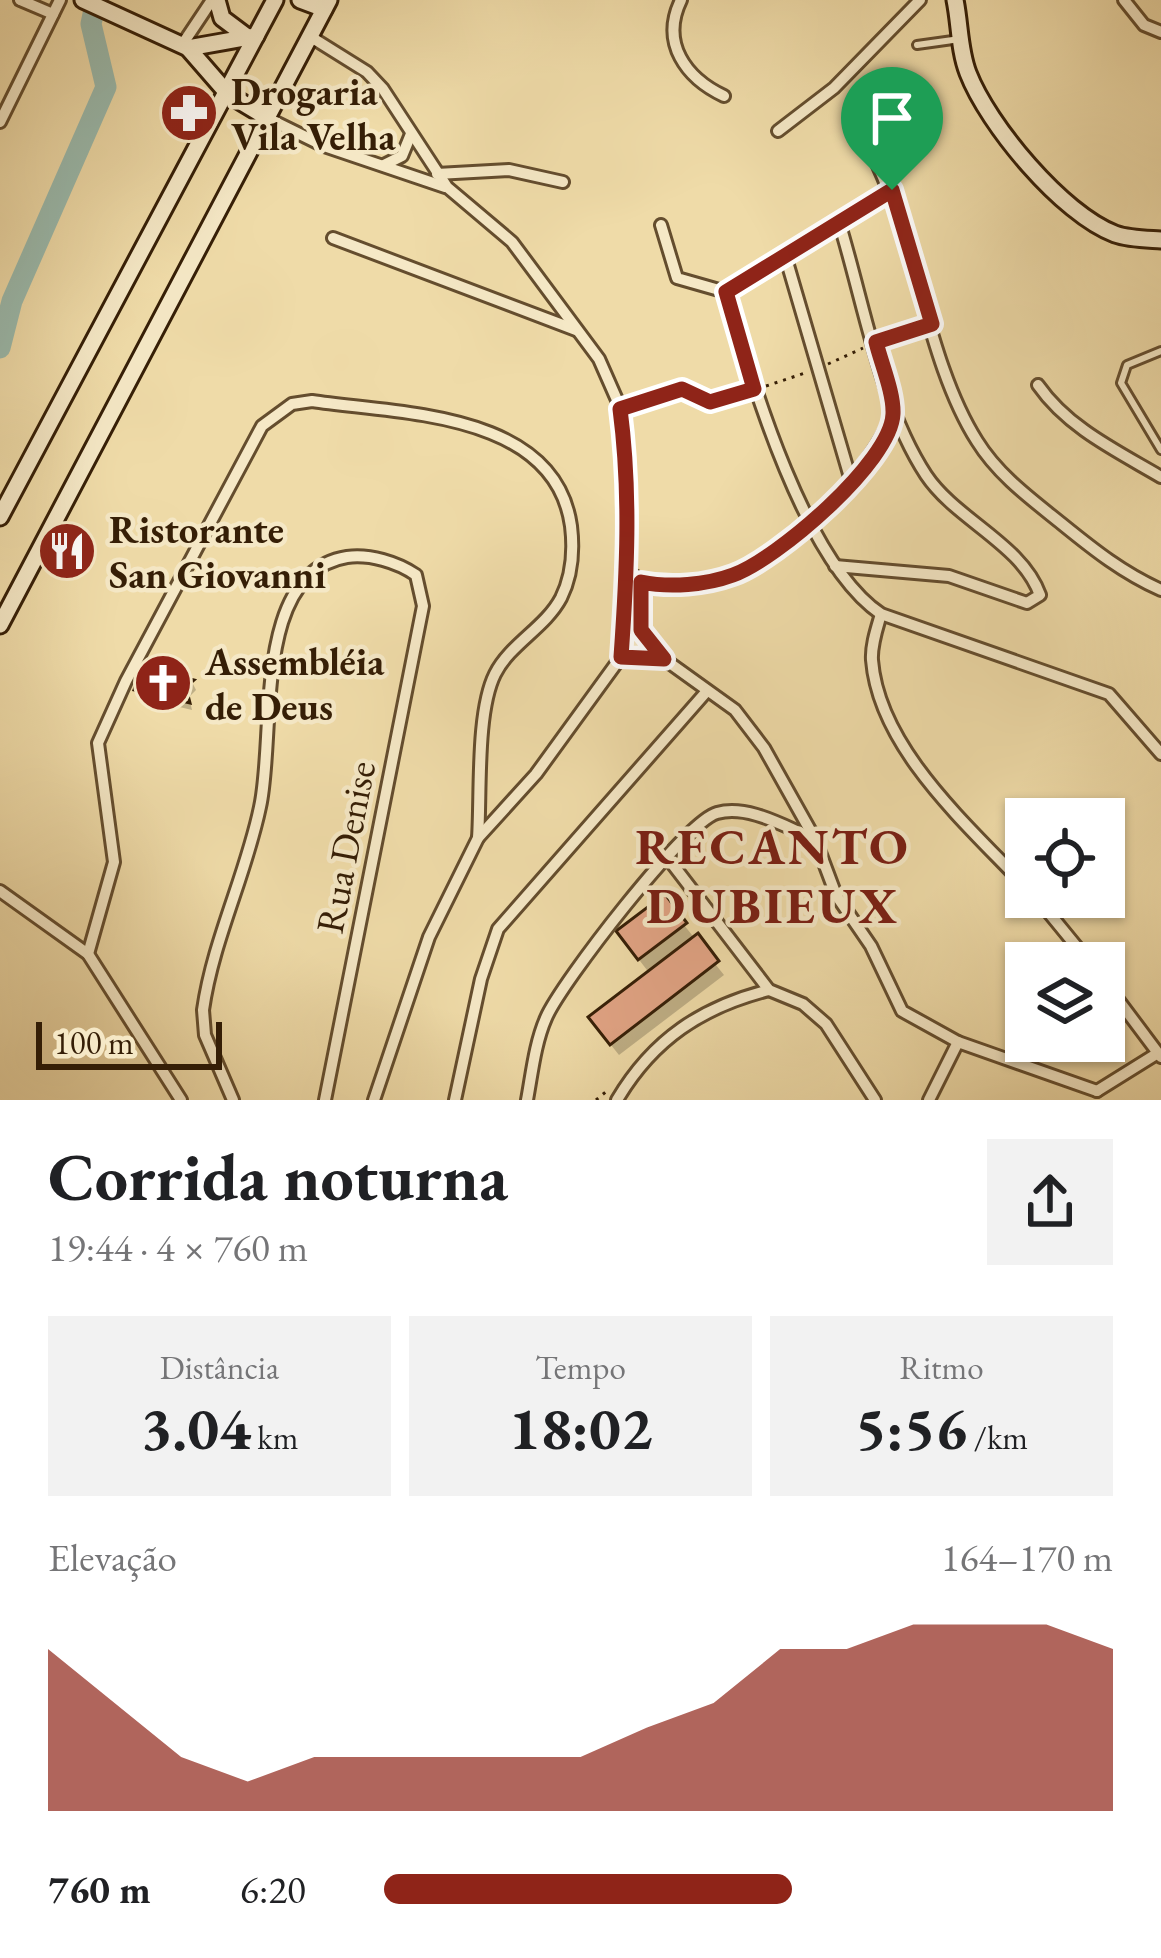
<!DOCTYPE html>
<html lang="pt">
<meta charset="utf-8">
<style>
:root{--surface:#fff;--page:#f2f2f2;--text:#202124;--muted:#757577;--accent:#8f2418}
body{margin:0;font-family:"EB Garamond",serif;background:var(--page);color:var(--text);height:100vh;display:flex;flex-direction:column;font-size:45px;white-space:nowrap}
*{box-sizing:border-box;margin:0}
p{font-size:39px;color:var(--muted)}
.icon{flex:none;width:66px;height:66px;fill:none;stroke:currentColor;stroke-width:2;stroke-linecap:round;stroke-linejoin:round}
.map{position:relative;height:1100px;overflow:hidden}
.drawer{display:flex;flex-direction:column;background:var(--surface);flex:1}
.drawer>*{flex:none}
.tools{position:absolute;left:1005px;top:798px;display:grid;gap:24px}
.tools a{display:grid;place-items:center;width:120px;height:120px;border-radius:0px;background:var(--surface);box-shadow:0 3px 9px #0004;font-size:60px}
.scale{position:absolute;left:36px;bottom:30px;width:186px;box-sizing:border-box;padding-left:12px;border:6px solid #351e06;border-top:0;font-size:33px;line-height:42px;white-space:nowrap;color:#351e06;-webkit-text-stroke:9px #f5e8c6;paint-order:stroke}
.pin{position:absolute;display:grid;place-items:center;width:102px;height:102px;color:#fff;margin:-123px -51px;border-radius:50% 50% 50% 0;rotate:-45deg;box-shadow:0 0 12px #0007}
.pin .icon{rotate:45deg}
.round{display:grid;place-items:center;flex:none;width:126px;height:126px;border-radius:0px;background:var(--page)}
.summary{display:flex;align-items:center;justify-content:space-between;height:204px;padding:0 48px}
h1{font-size:66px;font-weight:700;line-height:90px}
.stats{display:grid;grid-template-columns:repeat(3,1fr);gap:18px;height:204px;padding:12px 48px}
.stats div{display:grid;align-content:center;border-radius:0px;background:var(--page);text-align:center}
.stats b{font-size:60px;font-weight:700}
.stats small{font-size:33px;font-weight:400}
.stats p{font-size:33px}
.chart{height:336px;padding:24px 48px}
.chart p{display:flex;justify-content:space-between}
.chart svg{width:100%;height:216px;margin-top:12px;fill:var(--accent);opacity:.7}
ul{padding:0 48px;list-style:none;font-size:39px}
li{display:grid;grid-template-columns:192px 144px 1fr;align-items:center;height:90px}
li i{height:30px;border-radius:15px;background:var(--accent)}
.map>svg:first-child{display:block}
.shadow{fill:#0003}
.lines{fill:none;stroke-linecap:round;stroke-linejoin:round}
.river{stroke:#9abaad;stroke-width:21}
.building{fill:#e2a485;stroke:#351e06;stroke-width:3}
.lane-casing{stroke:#644d2e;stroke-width:12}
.street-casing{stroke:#644d2e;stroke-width:16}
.secondary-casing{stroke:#351e06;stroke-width:21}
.path{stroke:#351e06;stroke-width:3;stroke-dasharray:3 6;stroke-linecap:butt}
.lane{stroke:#f5e8c6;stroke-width:6}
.street{stroke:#f5e8c6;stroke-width:10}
.secondary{stroke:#f5e8c6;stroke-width:15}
.route-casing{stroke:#fff;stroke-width:24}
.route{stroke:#8f2418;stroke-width:15}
.labels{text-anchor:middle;stroke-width:9;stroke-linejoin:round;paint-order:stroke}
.poi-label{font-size:39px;font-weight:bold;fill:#351e06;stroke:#f5e8c6;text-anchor:start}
.street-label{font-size:39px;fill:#351e06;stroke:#f5e8c6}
.district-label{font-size:51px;font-weight:bold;letter-spacing:3px;fill:#7a1f14;stroke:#f5e8c6}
</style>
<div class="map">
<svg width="1161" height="1100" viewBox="0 0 1161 1100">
<rect width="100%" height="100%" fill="#efdba8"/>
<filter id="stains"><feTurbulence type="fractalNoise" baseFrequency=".00167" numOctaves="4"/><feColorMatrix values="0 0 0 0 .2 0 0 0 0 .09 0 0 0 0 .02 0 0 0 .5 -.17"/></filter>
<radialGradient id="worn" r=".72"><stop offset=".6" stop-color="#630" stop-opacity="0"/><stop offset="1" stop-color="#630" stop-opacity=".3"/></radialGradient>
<g class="shadow">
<polygon points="144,670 192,682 196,690 189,697 192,710 142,698 137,690"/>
<polygon points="684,925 724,975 619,1055 599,1030 650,974 627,944"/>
</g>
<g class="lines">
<polyline class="river" points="0,348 12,301 106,87 91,24 96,0"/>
</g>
<g class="building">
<polygon points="143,667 194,680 186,687 190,703 134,690"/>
<polygon points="665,894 687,923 638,960 616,931"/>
<polygon points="698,933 719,961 610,1045 588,1017"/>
</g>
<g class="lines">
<g class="lane-casing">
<g id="lane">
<polyline points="917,45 960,39"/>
<polyline points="1161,351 1127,365 1121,383 1161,450"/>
</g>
</g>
<g class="street-casing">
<g id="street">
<polyline points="20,0 53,14"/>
<path d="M 681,0 C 660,43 686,78 724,96"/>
<polyline points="1124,0 1144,25 1161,32"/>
<polyline points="311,37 367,72 383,89 447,187 512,242 599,359 621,409 628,466 629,573 621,657"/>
<polyline points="182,45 212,0"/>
<polyline points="269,119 324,146 445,187"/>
<polyline points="0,122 60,0"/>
<polyline points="778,131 834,88 920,0"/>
<path d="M 869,147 C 916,237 926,361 977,441 C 998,475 1031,499 1062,524 C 1094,550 1123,573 1161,590"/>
<polyline points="384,165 402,156 411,134"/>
<polyline points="437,174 509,170 563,182"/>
<polyline points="661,225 677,278 726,292 892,191"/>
<polyline points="333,238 576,330"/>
<polyline points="785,255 852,484"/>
<path d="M 726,292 C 752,381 804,562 881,614 L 1109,694 L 1161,754"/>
<polyline points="876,342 932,324"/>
<path d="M 1038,385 C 1068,428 1117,451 1161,477"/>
<path d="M 835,566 L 949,576 L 1027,603 L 1040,595 C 1022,544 956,520 926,475 C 880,405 864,303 839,222"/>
<path d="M 629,573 C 718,630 862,492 893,414"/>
<path d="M 881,614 C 877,628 871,645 872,660 C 879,749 969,826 1026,887"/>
<polyline points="634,655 641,630 642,582"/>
<polyline points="621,657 664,659 735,710 764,748 815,839 836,895 871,946 902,1011 958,1042 1097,1091"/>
<polyline points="667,857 769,990 803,1004 826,1024 875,1100"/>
<polyline points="0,891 88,954 181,1100"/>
<polyline points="1036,897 1090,963"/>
<path d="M 88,954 L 114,862 L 98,743 L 126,681 L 262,426 L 292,404 L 312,401 C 399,414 555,411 571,526 C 574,551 572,576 561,598 C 545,628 510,644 495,674 C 476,712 481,794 478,838"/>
<polyline points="1104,981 1161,1057"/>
<polyline points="1097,1091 1158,1053"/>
<path d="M 233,1100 L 205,1035 L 203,1010 C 213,940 246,875 260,807 C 276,737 251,572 347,557 C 370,554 397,562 416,575 L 423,606 L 325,1100"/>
<polyline points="374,1100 429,937 478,838 536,774 621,657"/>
<polyline points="455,1100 481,979 498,929 707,691"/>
<path d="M 527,1100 C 532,1073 535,1043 546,1018 C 561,983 685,822 717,813 C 749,804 787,828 815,839"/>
<path d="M 617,1100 C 653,1039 702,1007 769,990"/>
<polyline points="929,1100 958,1042"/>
</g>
</g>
<g class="secondary-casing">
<g id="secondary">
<polyline points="83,0 188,48 228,94 269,119"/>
<polyline points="217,0 222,18 246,36"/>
<polyline points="300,0 324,9"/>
<path d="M 955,0 C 960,24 959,50 968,73 C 988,125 1062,214 1115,234 C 1129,239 1146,239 1161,240"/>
<polyline points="188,48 256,36"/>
<polyline points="0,517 275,0"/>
<polyline points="0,625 329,0"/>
</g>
</g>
<g class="path">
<polyline points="828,364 863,348"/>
<polyline points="766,386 808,372"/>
<polyline points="630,406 682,389 710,402 745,392"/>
<polyline points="596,1100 608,1090"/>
</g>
<use href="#lane" class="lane"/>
<use href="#street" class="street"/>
<use href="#secondary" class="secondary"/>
</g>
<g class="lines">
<g class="route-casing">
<path id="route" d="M 892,190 L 932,324 L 876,342 C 881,363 894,393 893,414 C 891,462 776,560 733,575 C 706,585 670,588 641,582 L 641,630 L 664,659 L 621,657 C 627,573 631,493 620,409 L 682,389 L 710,402 L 754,389 L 726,292 Z"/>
</g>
<use href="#route" class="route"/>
</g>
<defs>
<g id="pharmacy-disc" transform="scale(3)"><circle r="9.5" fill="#8f2418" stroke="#f5e8c6"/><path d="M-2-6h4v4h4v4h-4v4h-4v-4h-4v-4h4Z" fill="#fff"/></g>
<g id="restaurant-disc" transform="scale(3)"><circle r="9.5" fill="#8f2418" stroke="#f5e8c6"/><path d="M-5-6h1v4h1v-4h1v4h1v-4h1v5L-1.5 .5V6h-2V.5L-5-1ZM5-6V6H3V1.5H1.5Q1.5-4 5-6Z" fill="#fff"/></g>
<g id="church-disc" transform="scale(3)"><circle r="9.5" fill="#8f2418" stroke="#f5e8c6"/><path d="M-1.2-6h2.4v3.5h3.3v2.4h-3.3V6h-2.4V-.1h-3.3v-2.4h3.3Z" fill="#fff"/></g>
</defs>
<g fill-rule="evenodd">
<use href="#pharmacy-disc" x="189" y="113"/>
<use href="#restaurant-disc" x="67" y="551"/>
<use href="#church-disc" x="163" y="683"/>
</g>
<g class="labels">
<g class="poi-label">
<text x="231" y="105">Drogaria<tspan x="231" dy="45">Vila Velha</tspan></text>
<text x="109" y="543">Ristorante<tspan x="109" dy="45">San Giovanni</tspan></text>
<text x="205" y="675">Assembléia<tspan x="205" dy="45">de Deus</tspan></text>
</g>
<g class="street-label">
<text transform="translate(345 847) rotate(-79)" y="14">Rua Denise</text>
</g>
<g class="district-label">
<text x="773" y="864">RECANTO<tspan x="773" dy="59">DUBIEUX</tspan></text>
</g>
</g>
<rect width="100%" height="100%" filter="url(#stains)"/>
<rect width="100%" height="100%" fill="url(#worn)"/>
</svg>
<div class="tools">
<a><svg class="icon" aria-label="locate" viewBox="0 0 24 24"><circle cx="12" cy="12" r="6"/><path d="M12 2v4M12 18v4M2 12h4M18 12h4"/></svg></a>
<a><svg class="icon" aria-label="layers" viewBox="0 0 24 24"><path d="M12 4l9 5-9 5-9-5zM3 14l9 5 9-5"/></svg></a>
</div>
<div class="scale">100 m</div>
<div class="pin" style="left:892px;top:190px;background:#1e9e55"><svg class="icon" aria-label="arrive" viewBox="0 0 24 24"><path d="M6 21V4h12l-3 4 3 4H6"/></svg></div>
</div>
<section class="drawer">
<div class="summary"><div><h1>Corrida noturna</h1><p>19:44 · 4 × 760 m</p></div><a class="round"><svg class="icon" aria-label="share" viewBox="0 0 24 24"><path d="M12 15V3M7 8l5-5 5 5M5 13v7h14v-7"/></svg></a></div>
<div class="stats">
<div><p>Distância</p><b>3.04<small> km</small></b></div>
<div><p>Tempo</p><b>18:02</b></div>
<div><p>Ritmo</p><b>5:56<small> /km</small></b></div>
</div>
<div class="chart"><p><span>Elevação</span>164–170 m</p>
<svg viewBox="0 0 160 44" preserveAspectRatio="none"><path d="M0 44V11L10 22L20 33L30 38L40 33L50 33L60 33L70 33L80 33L90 27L100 22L110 11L120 11L130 6L140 6L150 6L160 11V44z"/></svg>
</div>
<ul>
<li><b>760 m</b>6:20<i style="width:56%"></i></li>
</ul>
</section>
